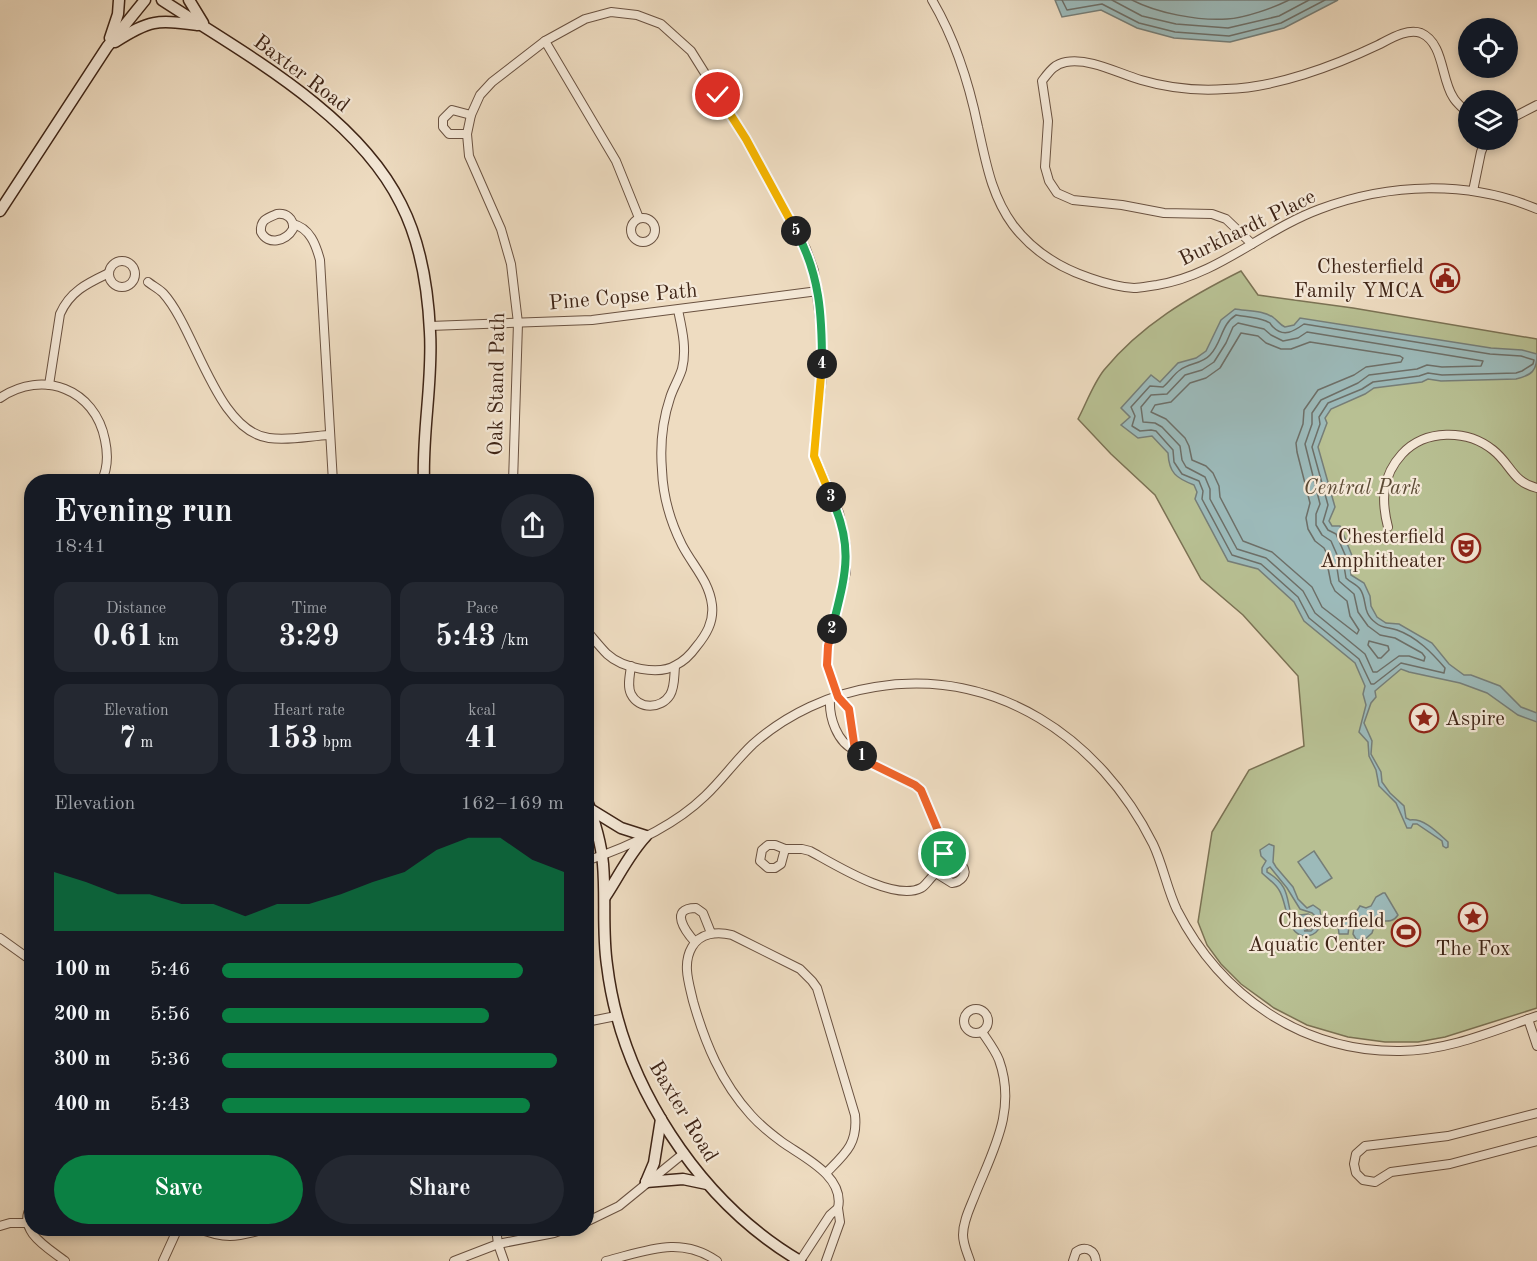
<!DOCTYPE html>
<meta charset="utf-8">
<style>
:root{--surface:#171b24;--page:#242831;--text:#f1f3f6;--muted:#9ea1a6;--accent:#0b8043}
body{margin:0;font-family:"Old Standard TT",serif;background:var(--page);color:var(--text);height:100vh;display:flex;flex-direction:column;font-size:22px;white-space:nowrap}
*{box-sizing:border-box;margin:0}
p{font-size:20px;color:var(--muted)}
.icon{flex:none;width:33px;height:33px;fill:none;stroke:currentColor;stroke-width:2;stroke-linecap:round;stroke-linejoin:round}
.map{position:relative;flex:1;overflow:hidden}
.side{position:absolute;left:24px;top:474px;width:570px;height:762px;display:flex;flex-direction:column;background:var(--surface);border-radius:24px;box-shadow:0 3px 9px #0003}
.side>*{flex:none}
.buttons{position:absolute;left:1458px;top:18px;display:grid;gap:12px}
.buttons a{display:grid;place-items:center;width:60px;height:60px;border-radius:50%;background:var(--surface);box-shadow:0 3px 9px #0003;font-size:30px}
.pin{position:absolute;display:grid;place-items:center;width:51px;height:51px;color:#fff;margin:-26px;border:3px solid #fff;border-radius:50%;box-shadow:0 2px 6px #0007}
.km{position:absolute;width:30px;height:30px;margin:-15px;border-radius:50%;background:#222;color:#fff;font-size:16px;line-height:30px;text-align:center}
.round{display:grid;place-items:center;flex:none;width:63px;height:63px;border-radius:32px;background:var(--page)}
.headline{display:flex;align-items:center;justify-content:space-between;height:102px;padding:0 30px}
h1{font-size:33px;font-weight:600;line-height:45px}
.figures{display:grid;grid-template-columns:repeat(3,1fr);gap:9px;height:102px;padding:6px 30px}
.figures div{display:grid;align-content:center;border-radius:15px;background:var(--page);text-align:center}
.figures b{font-size:30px;font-weight:600}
.figures small{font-size:16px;font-weight:400}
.figures p{font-size:16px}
.chart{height:168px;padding:12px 30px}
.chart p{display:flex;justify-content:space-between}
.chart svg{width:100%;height:108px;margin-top:6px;fill:var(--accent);opacity:.7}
.button{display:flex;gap:12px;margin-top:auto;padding:12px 30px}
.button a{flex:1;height:69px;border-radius:36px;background:var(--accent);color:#fff;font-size:24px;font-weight:600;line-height:69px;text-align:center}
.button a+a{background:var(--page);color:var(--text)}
ul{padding:0 30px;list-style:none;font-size:20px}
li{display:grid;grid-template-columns:96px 72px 1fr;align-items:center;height:45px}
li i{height:15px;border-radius:8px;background:var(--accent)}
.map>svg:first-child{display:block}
.green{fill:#b8c093;stroke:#7b7254;stroke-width:1.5}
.water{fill:#9cbaba;stroke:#767e78;stroke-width:1.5;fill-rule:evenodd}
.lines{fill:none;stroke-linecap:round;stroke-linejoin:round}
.shore{stroke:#6d6f68;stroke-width:1.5}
.minor-casing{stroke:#6a5241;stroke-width:10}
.secondary-casing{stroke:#3e2416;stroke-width:13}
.minor{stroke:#f4e8d7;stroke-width:8}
.secondary{stroke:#f4e8d7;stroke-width:10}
.split-1-casing{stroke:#fff;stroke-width:12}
.split-2-casing{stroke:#fff;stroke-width:12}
.split-3-casing{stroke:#fff;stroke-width:12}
.split-4-casing{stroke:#fff;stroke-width:12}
.split-5-casing{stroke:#fff;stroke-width:12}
.split-6-casing{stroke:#fff;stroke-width:12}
.split-1{stroke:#f0652b;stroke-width:8}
.split-2{stroke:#f0652b;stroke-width:8}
.split-3{stroke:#22a559;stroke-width:8}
.split-4{stroke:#f5b400;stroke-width:8}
.split-5{stroke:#22a559;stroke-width:8}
.split-6{stroke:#f5b400;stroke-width:8}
.labels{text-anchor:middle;stroke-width:4.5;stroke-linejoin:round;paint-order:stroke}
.street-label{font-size:21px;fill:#3e2416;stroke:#f4e8d7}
.poi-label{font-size:21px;fill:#3e2416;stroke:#f4e8d7;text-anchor:end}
.park-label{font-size:21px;font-style:italic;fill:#5c4b35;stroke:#f4e8d7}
</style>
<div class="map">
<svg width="1537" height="1261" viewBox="0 0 1537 1261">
<rect width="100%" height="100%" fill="#eedcc1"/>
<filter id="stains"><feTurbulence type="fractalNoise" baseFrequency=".00333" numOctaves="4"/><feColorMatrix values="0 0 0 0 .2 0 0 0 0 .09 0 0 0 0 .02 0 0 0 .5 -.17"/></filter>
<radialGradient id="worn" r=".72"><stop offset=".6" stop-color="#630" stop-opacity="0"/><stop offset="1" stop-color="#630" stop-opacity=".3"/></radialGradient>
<path class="green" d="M 1241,271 L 1258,295 L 1353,308 L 1537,339 L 1537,1008 L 1445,1037 L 1418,1042 L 1385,1042 L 1348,1037 L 1307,1025 L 1274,1008 L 1241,984 L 1221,964 L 1207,945 L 1198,922 L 1212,832 L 1249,770 L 1304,746 L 1298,676 L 1243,615 L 1201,579 L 1155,495 L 1111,454 L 1078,419 C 1086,404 1093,384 1104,370 C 1141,325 1189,297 1241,271 Z"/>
<g class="water">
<polygon points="1055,0 1338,0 1284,28 1230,42 1174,38 1137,28 1101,10 1062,17"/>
<path d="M 1235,309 C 1246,311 1264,310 1274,318 C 1278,321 1280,325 1285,327 L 1294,325 L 1300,318 L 1491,348 L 1522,350 L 1537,354 C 1537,371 1532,375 1516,379 L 1441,381 L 1428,379 L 1422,382 L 1374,388 L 1365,394 L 1331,409 L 1325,418 L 1327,423 L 1318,447 L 1335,507 L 1329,521 L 1332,526 L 1340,526 L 1353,558 L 1350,566 L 1351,575 L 1364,583 L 1370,596 L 1371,606 L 1377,617 L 1386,623 L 1399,624 L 1432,643 L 1449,664 L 1464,675 L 1471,675 L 1500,686 L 1521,707 L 1537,713 L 1537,722 L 1518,715 L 1487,693 L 1460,683 L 1409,672 L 1401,669 L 1375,691 L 1376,697 L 1371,703 L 1364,723 L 1372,741 L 1371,754 L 1381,772 L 1382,782 L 1390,793 L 1404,806 L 1406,818 L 1410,820 C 1424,818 1437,832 1448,842 L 1448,847 L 1446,848 L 1443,846 L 1442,841 L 1417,824 L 1413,824 L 1411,828 L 1407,828 L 1396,803 L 1379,786 L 1376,770 L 1369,756 L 1368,742 L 1359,732 L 1366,705 L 1363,694 L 1365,686 L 1355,663 L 1304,621 L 1294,602 L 1258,569 L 1228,561 L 1195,499 L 1197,492 L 1194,485 C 1176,478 1169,473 1168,453 L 1152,436 L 1138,438 L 1121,425 L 1130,417 L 1121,408 L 1151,375 L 1160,382 L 1178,363 L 1196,358 L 1206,351 L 1221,320 Z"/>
<path d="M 1269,844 L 1274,846 L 1273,862 L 1276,867 L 1293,887 L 1298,899 L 1307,908 L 1313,905 L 1320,910 L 1322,924 C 1319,930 1315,935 1308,936 C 1285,938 1288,903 1279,890 C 1275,883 1268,879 1262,873 L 1262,868 L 1266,861 L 1261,856 L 1260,850 ZM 1270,867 L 1287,888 L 1300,909 L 1312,913 L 1318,919 L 1317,925 L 1311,931 L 1304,931 L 1312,928 C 1315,922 1314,917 1308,914 L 1300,915 L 1297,920 L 1298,926 L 1295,925 C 1284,903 1294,888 1267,872 L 1267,869 Z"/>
<polygon points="1314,851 1332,878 1316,888 1298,862"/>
<path d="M 1383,893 L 1385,893 L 1398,915 C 1392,924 1385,920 1376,921 L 1372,933 L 1363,941 L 1356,939 L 1353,934 L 1354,928 L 1352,926 L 1349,927 L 1348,934 L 1339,934 L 1338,925 L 1344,923 L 1345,920 L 1354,915 L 1360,906 L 1366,908 L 1371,906 L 1376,897 Z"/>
</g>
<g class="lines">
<g class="shore">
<polyline points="1062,0 1067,10 1102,4 1139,23 1175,32 1229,36 1281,23 1325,0"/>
<polyline points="1112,0 1142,16 1176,24 1228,28 1279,16 1309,0"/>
<path d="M 1132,0 C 1157,13 1198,21 1227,19 C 1245,18 1273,8 1289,0"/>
<path d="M 1236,315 C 1246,317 1256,317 1266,321 C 1274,325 1267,321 1273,327 C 1284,338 1294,331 1304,324 L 1490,354 L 1521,356 L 1534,360 L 1533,364 L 1522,371 L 1516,373 L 1442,375 L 1428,373 L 1419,376 L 1373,382 L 1362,389 L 1328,403 L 1319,417 L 1320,424 L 1312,447 L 1328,505 L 1323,522 L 1328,530 L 1336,534 L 1346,557 L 1344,566 L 1346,578 C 1350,582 1357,585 1360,589 C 1368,600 1361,612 1376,623 C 1383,629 1389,627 1397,630 C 1417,637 1432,653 1445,668 L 1444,673 L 1401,663 L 1374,684 L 1371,684 L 1359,659 L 1309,618 L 1298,597 L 1261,564 L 1232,555 L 1202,499 L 1203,491 L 1199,481 L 1182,474 L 1174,462 L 1173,450 L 1156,431 L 1151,430 L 1140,431 L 1132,426 L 1135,416 L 1131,407 L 1150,386 L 1163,387 C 1169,382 1174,374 1180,370 C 1189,363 1202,364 1210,355 C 1222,343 1221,324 1236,315 Z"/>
<polygon points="1238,323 1264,329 1271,335 1283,341 1298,338 1307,332 1483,361 1481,366 1442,367 1427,365 1417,369 1369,375 1358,383 1321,400 1312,413 1312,424 1305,444 1320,504 1316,514 1316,525 1322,535 1331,541 1338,557 1337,568 1339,581 1354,594 1358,612 1368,626 1380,635 1395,638 1422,653 1425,657 1424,661 1409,656 1399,656 1377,672 1373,672 1365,654 1315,613 1303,591 1266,558 1237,549 1210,499 1210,489 1205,477 1186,467 1182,460 1180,446 1162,427 1155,423 1143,422 1141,407 1151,395 1167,394 1185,375 1202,370 1214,362 1226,343 1233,327"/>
<polygon points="1241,333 1258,336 1266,343 1281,349 1291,349 1310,342 1400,356 1403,358 1401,362 1366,367 1354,375 1318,390 1304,410 1303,424 1296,443 1297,452 1310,503 1306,518 1308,529 1315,541 1324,548 1329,558 1328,568 1331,583 1335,591 1347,601 1350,616 1359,630 1357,634 1322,607 1312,587 1272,552 1243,541 1220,497 1219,486 1213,473 1206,466 1192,460 1189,446 1185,438 1166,419 1151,412 1155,405 1171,402 1190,383 1206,378 1220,368"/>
<polygon points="1369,641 1388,646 1389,650 1381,658 1378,658 1368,645"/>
</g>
<g class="minor-casing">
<g id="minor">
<path d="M 932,0 C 955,39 969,83 978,127 C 986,162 991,195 1013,225 C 1032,250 1060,268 1090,278 C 1104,283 1119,287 1134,288 C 1141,288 1149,286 1157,285 C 1218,275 1263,230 1320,209 C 1389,183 1468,180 1537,209"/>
<polyline points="545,41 616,161 639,218"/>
<polyline points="1508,120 1537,105"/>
<polyline points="467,134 449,134 443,127 443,119 452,110 471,115"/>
<polyline points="1473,191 1481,152 1486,140"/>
<path d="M 277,214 C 286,213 294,218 293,229 C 286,241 268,246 261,232 C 260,220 267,218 277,214 Z"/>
<circle cx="643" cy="230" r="12"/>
<path d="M 293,224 C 310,228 316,245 320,260 L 333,482"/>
<path d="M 1252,244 L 1226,219 L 1212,214 L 1164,213 L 1122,205 L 1073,200 L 1057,193 L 1049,181 L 1045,167 L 1048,121 L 1042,81 C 1049,72 1054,64 1066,62 C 1091,58 1117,73 1141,80 C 1168,88 1198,91 1226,89 C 1275,88 1334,66 1378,45 C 1390,39 1407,28 1421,33 C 1444,43 1441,79 1453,97 C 1456,103 1463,108 1468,113"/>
<circle cx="122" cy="274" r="13"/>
<path d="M 148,282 C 153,286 159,289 163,293 C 196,329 216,431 269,438 C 289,441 310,436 329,435"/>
<polyline points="430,326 592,320 818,291"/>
<path d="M 49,385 L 60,314 C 70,291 88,283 109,273"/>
<path d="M 0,398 C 43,369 95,389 105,440 C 108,454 108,469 101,482"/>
<path d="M 513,482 L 518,323 L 511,264 L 501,229 L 469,156 L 467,134 L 471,115 L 480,95 L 492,82 L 545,41 L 585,19 L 611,12 L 637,15 L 661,24 L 691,51 L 746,139 L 806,249 L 814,271 L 822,335 L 822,377 L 815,437 L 814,455 L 839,513 L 846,547 L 846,572 L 828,646 L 827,665 L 838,697 L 849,709 L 855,750 C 837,743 829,717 830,700"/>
<path d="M 1388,527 C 1381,500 1382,476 1402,454 C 1425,429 1467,429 1493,450 C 1511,464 1512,482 1537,488"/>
<path d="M 586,630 C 593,638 600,647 607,654 C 622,668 659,676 676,665 C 684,661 691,654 696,647 C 706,635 714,622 712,605 C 709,581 693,566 682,545 C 670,521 663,497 662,470 C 660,446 662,422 670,398 C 673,388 679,379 682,369 C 687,349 682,329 678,310"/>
<path d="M 631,666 C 630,675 627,686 631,694 C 639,710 661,709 670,695 C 675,687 674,675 675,667"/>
<polygon points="768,845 775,845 785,849 781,864 775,868 768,868 760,861 762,850"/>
<path d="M 785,849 L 802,849 L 810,851 C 834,864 894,902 921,888 C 925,886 928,881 931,878 C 940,869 944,858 944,845 L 921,790 L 915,785 L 868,762 L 855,750"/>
<path d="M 586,861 C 628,847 673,827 705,796 C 722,780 736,760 753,744 C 787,714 830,694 875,687 C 996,667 1100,738 1153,844 C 1163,865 1167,889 1177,910 C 1221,996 1302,1052 1400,1051 C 1447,1051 1493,1031 1537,1016"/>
<path d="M 936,873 L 952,883 C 960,882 969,875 962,865 C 958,860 950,857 944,854"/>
<polyline points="0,938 32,961"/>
<path d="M 695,942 C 686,932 668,908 696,908 L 703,913 L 711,933"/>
<circle cx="976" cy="1021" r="12"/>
<polyline points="1528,1019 1537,1046"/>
<polyline points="586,1022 616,1016"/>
<polyline points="586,1063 589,1071"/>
<polyline points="1537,1113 1448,1136 1365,1146 1356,1154 1354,1164 1356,1173 1363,1180 1375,1182 1391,1172 1450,1164 1537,1141"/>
<path d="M 32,1205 C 15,1230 48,1248 65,1261"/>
<polyline points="586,1222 619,1206 684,1153"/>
<polyline points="0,1226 10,1223 27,1223"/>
<path d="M 197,1228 C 229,1241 238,1236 270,1228"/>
<polyline points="496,1228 498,1244 504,1261"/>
<polyline points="163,1261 178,1228"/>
<polyline points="454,1261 498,1244 554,1233 568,1228"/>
<path d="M 606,1261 C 646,1251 680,1235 717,1261"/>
<path d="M 800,1261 L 830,1215 L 838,1208 C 845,1176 803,1157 782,1142 C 771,1134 760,1125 751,1115 C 721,1082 705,1043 693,1001 C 689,983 682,964 692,947 C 700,933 717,931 732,935 L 800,969 L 812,981 L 817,988 L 855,1115 C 858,1144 845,1154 826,1173"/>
<polyline points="826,1261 840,1222 838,1208"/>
<path d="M 970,1261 C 967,1252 963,1244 963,1235 C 963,1221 970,1208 975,1195 C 993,1150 1017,1110 999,1060 C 995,1050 988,1041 982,1032"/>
<path d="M 1073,1261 L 1076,1252 C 1085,1245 1095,1250 1096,1261"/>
</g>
</g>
<g class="secondary-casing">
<g id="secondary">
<path d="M 162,0 C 243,53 357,114 401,204 C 421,243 428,288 430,332 C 433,381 422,432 424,482"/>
<polyline points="189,0 203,23"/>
<polyline points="110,38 118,14 119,0"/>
<path d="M 115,42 C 151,19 156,20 198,25"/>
<polyline points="0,211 107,47 145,0"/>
<path d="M 586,798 C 594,819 601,842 603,864 C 606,898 602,931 607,965 C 621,1082 698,1201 800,1261"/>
<path d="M 590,809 L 621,828 L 646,836 C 629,854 619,876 605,897"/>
<polyline points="646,1182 654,1163 661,1119"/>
<polyline points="646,1182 683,1179 707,1184"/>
</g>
</g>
<use href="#minor" class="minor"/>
<use href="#secondary" class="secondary"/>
</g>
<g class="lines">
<g class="split-1-casing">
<polyline id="split-1" points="862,756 868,762 915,785 921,790 944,845 944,854"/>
</g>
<g class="split-2-casing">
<polyline id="split-2" points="832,629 828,646 827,665 838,697 849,709 855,750 862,756"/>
</g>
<g class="split-3-casing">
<path id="split-3" d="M 831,497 C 855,549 845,576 832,629"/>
</g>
<g class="split-4-casing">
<polyline id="split-4" points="822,364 814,456 831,497"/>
</g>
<g class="split-5-casing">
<path id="split-5" d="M 796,231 C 820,275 822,315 822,364"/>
</g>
<g class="split-6-casing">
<polyline id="split-6" points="718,95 746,139 796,231"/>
</g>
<use href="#split-1" class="split-1"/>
<use href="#split-2" class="split-2"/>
<use href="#split-3" class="split-3"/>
<use href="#split-4" class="split-4"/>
<use href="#split-5" class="split-5"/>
<use href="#split-6" class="split-6"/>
</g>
<defs>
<g id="civic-ring" transform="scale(1.5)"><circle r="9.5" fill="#f4e8d7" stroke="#8f2418" stroke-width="1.5"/><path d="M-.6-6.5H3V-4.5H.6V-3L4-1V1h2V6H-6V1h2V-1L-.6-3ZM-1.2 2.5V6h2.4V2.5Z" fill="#8f2418"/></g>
<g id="theatre-ring" transform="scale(1.5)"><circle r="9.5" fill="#f4e8d7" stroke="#8f2418" stroke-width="1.5"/><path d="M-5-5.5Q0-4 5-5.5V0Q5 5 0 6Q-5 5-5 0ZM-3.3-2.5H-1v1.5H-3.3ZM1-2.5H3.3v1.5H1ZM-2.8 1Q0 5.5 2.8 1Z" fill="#8f2418"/></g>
<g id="sight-ring" transform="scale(1.5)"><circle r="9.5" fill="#f4e8d7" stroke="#8f2418" stroke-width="1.5"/><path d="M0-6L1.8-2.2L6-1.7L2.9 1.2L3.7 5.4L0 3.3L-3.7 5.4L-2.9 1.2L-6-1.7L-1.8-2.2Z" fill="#8f2418"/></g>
<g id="stadium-ring" transform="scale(1.5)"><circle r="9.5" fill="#f4e8d7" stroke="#8f2418" stroke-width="1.5"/><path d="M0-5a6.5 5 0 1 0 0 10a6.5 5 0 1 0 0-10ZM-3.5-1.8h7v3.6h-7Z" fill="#8f2418"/></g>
</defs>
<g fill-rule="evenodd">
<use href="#civic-ring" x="1445" y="278"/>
<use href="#theatre-ring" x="1466" y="548"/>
<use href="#sight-ring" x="1424" y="718"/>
<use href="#sight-ring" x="1473" y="917"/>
<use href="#stadium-ring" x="1406" y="932"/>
</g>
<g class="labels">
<g class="street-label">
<text transform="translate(302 73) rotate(37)" y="7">Baxter Road</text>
<text transform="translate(1247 227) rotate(-26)" y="7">Burkhardt Place</text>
<text transform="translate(623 296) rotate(-5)" y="7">Pine Copse Path</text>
<text transform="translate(496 384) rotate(-89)" y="7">Oak Stand Path</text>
<text transform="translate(684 1111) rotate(59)" y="7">Baxter Road</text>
</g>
<g class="poi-label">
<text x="1424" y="273">Chesterfield<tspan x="1424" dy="24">Family YMCA</tspan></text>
<text x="1445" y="543">Chesterfield<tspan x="1445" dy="24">Amphitheater</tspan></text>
<text x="1445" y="725" text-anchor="start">Aspire</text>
<text x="1385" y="927">Chesterfield<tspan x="1385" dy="24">Aquatic Center</tspan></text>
<text x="1473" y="955" text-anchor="middle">The Fox</text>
</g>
<g class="park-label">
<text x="1362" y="494">Central Park</text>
</g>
</g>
<rect width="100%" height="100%" filter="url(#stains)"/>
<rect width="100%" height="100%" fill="url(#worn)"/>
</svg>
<div class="buttons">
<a><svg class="icon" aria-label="locate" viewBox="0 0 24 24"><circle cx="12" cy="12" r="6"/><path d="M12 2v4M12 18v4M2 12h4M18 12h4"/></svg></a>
<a><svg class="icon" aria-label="layers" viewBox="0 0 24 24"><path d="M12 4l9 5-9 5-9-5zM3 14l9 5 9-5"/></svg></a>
</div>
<div class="pin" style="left:944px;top:854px;background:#1e9e55"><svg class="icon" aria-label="arrive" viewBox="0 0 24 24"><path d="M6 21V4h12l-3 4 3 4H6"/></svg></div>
<div class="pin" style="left:718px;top:95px;background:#d93025"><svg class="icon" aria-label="check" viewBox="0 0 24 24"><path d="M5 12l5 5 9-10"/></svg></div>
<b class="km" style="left:862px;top:756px">1</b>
<b class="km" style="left:832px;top:629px">2</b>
<b class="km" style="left:831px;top:497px">3</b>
<b class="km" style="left:822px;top:364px">4</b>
<b class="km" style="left:796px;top:231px">5</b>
<section class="side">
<div class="headline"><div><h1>Evening run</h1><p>18:41</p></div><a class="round"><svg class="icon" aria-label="share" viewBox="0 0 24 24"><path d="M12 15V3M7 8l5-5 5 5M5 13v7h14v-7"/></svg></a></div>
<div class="figures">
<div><p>Distance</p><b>0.61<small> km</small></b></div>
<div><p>Time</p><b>3:29</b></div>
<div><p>Pace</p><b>5:43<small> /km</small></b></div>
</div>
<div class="figures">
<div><p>Elevation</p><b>7<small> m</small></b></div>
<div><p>Heart rate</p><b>153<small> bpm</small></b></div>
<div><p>kcal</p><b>41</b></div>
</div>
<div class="chart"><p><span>Elevation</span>162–169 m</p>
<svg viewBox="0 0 160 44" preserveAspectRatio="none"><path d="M0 44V20L10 24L20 29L30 29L40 33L50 33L60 38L70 33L80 33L90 29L100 24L110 20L120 11L130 6L140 6L150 15L160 20V44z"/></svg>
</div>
<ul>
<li><b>100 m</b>5:46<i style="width:88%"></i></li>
<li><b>200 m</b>5:56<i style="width:78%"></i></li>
<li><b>300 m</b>5:36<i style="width:98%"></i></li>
<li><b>400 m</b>5:43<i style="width:90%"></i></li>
</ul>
<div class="button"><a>Save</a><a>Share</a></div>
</section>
</div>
